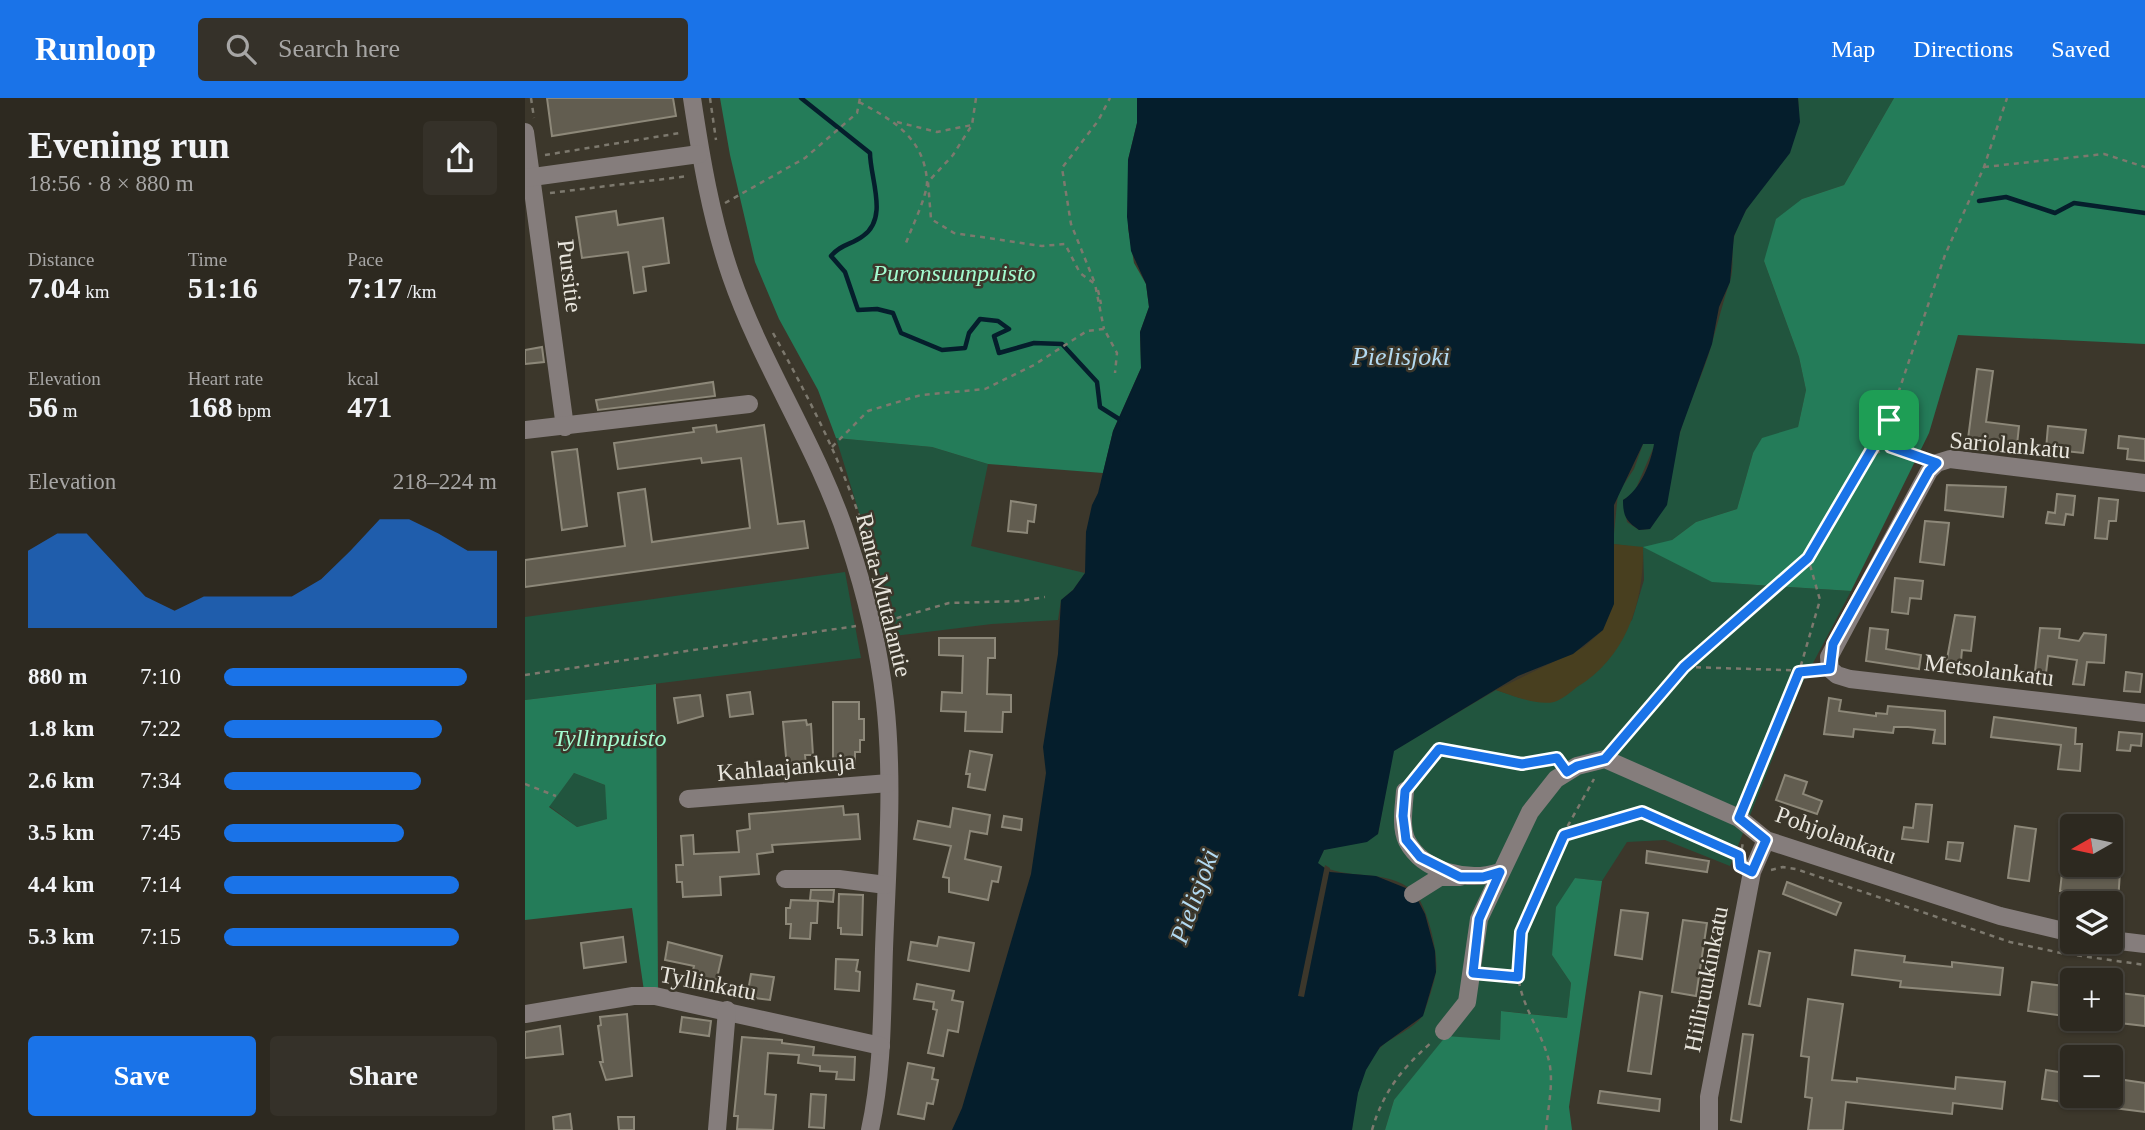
<!DOCTYPE html>
<meta charset="utf-8">
<style>
:root{--surface:#2d2920;--page:#353129;--text:#f1f3f6;--muted:#a7a6a5;--line:#48453e;--accent:#1a73e8}
body{margin:0;font-family:"Times New Roman",serif;background:var(--page);color:var(--text);height:100vh;display:flex;flex-direction:column;font-size:26px;white-space:nowrap}
*{box-sizing:border-box;margin:0}
p{font-size:23px;color:var(--muted)}
.icon{flex:none;width:38px;height:38px;fill:none;stroke:currentColor;stroke-width:2;stroke-linecap:round;stroke-linejoin:round}
.map{position:relative;flex:1;overflow:hidden}
.drawer{display:flex;flex-direction:column;background:var(--surface);width:525px}
.drawer>*{flex:none}
.needle{width:46px;rotate:261deg}
.controls{position:absolute;left:1535px;top:716px;display:grid;gap:14px}
.controls a{display:grid;place-items:center;width:63px;height:63px;border-radius:7px;background:var(--surface);box-shadow:0 2px 5px #0004,0 0 0 2px var(--line);font-size:35px}
.pin{position:absolute;display:grid;place-items:center;width:60px;height:60px;color:#fff;margin:-30px;border-radius:14px;box-shadow:0 4px 10px #0006}
.round{display:grid;place-items:center;flex:none;width:74px;height:74px;border-radius:7px;background:var(--page)}
.headline{display:flex;align-items:center;justify-content:space-between;height:119px;padding:0 28px}
h1{font-size:38px;font-weight:700;line-height:52px}
.figures{display:grid;grid-template-columns:repeat(3,1fr);gap:10px;height:119px;padding:7px 28px}
.figures div{display:grid;align-content:center}
.figures b{font-size:30px;font-weight:700}
.figures small{font-size:19px;font-weight:400}
.figures p{font-size:19px}
.chart{height:196px;padding:14px 28px}
.chart p{display:flex;justify-content:space-between}
.chart svg{width:100%;height:126px;margin-top:7px;fill:var(--accent);opacity:.7}
.button{display:flex;gap:14px;margin-top:auto;padding:14px 28px}
.button a{flex:1;height:80px;border-radius:7px;background:var(--accent);color:#fff;font-size:28px;font-weight:700;line-height:80px;text-align:center}
.button a+a{background:var(--page);color:var(--text)}
ul{padding:0 28px;list-style:none;font-size:23px}
li{display:grid;grid-template-columns:112px 84px 1fr;align-items:center;height:52px}
li i{height:18px;border-radius:9px;background:var(--accent)}
header{display:flex;align-items:center;gap:42px;box-sizing:border-box;height:98px;padding:0 35px;background:var(--accent);color:#fff}
header strong{font-size:33px}
nav{display:flex;gap:38px;margin-inline-start:auto;font-size:24px}
.search{width:490px;height:63px;background:var(--page);display:flex;align-items:center;gap:18px;box-sizing:border-box;padding:0 24px;border-radius:7px;color:var(--muted);font-size:26px}
main{display:flex;flex:1;min-height:0}
.map>svg:first-child{display:block}
.green{fill:#21553e}
.forest{fill:#247c59;fill-rule:evenodd}
.sand{fill:#483f1f}
.water{fill:#051e2c}
.pier{fill:#3c372b}
.lines{fill:none;stroke-linecap:round;stroke-linejoin:round}
.stream{stroke:#051e2c;stroke-width:4.5}
.building{fill:#625d50;stroke:#8d8879;stroke-width:2}
.path{stroke:#7d796e;stroke-width:2.5;stroke-dasharray:5 5;stroke-linecap:butt}
.minor{stroke:#857d7c;stroke-width:18}
.route-casing{stroke:#fff;stroke-width:14}
.route{stroke:#1a73e8;stroke-width:9}
.labels{text-anchor:middle;stroke-width:5;stroke-linejoin:round;paint-order:stroke}
.park-label{font-size:24px;font-style:italic;fill:#a3fbcf;stroke:#3c372b}
.street-label{font-size:24px;fill:#e8e5dd;stroke:#3c372b}
.water-label{font-size:26px;font-style:italic;fill:#b3daf1;stroke:#3c372b}
</style>
<header>
<strong>Runloop</strong>
<div class="search"><svg class="icon" aria-label="search" viewBox="0 0 24 24"><circle cx="10" cy="10" r="6"/><path d="M15 15l6 6"/></svg>Search here</div>
<nav><a>Map</a><a>Directions</a><a>Saved</a></nav>
</header>
<main>
<section class="drawer">
<div class="headline"><div><h1>Evening run</h1><p>18:56 · 8 × 880 m</p></div><a class="round"><svg class="icon" aria-label="share" viewBox="0 0 24 24"><path d="M12 15V3M7 8l5-5 5 5M5 13v7h14v-7"/></svg></a></div>
<div class="figures">
<div><p>Distance</p><b>7.04<small> km</small></b></div>
<div><p>Time</p><b>51:16</b></div>
<div><p>Pace</p><b>7:17<small> /km</small></b></div>
</div>
<div class="figures">
<div><p>Elevation</p><b>56<small> m</small></b></div>
<div><p>Heart rate</p><b>168<small> bpm</small></b></div>
<div><p>kcal</p><b>471</b></div>
</div>
<div class="chart"><p><span>Elevation</span>218–224 m</p>
<svg viewBox="0 0 160 44" preserveAspectRatio="none"><path d="M0 44V17L10 11L20 11L30 22L40 33L50 38L60 33L70 33L80 33L90 33L100 27L110 17L120 6L130 6L140 11L150 17L160 17V44z"/></svg>
</div>
<ul>
<li><b>880 m</b>7:10<i style="width:89%"></i></li>
<li><b>1.8 km</b>7:22<i style="width:80%"></i></li>
<li><b>2.6 km</b>7:34<i style="width:72%"></i></li>
<li><b>3.5 km</b>7:45<i style="width:66%"></i></li>
<li><b>4.4 km</b>7:14<i style="width:86%"></i></li>
<li><b>5.3 km</b>7:15<i style="width:86%"></i></li>
</ul>
<div class="button"><a>Save</a><a>Share</a></div>
</section>
<div class="map">
<svg width="1620" height="1032" viewBox="0 0 1620 1032">
<rect width="100%" height="100%" fill="#3c372b"/>
<g class="green">
<path d="M 1273,0 L 1369,0 L 1319,87 L 1277,101 L 1239,163 L 1274,259 L 1281,292 L 1273,329 L 1228,355 L 1212,411 L 1171,424 L 1147,442 L 1203,485 L 1326,493 L 1277,586 L 1205,768 L 1140,742 L 1102,744 L 1077,783 L 1050,780 L 1027,857 L 1046,885 L 1042,920 L 977,913 L 975,942 L 869,1002 L 860,1032 L 827,1032 C 830,1004 835,968 857,948 C 868,938 893,929 899,915 C 903,904 909,886 911,874 C 914,856 902,806 888,793 C 861,769 820,784 792,765 L 799,752 L 853,736 L 868,653 L 971,592 L 995,600 L 1107,522 L 1119,482 L 1118,450 L 1088,446 L 1093,395 L 1109,371 L 1118,346 L 1130,346 L 1109,395 L 1098,402 L 1102,424 L 1114,432 L 1125,431 C 1152,391 1143,376 1155,335 C 1163,304 1179,276 1187,245 C 1193,224 1198,204 1205,183 C 1210,168 1205,152 1210,136 C 1229,81 1278,65 1273,0 Z"/>
<polygon points="311,340 407,349 463,366 446,448 560,475 548,492 536,502 533,522 467,526 369,538 362,505"/>
<polygon points="320,474 336,560 0,602 0,519"/>
<polygon points="49,675 80,687 83,721 52,729 24,708"/>
</g>
<g class="forest">
<polygon points="195,0 612,0 612,25 603,62 603,130 609,165 621,186 624,209 615,234 616,270 588,333 578,375 463,366 407,349 311,340 293,292 254,221 230,164 205,57"/>
<polygon points="1369,0 1620,0 1620,246 1433,237 1404,335 1326,493 1187,484 1118,449 1147,442 1171,424 1212,411 1228,355 1237,340 1273,329 1281,292 1274,259 1239,163 1251,121 1277,101 1319,87"/>
<path d="M 131,586 L 133,891 L 119,893 L 107,810 L 0,822 L 0,602 ZM 49,675 L 80,687 L 82,721 L 52,729 L 24,709 Z"/>
<polygon points="1050,780 1077,783 1044,1009 1047,1032 860,1032 869,1002 921,938 975,942 976,913 1042,920 1046,885 1027,857 1031,809"/>
</g>
<path class="sand" d="M 1088,446 L 1118,449 C 1119,505 1101,559 1052,589 C 1046,594 1036,602 1029,604 C 1012,608 986,597 971,592 L 1059,549 L 1078,532 Z"/>
<path class="water" d="M 612,0 L 1273,0 L 1275,24 L 1265,55 L 1221,112 L 1209,138 L 1205,184 L 1194,209 L 1187,246 L 1155,334 L 1142,407 L 1125,431 L 1114,432 C 1101,423 1098,418 1098,402 C 1115,392 1126,365 1129,346 L 1118,346 L 1089,407 L 1089,506 L 1078,532 L 1048,556 L 993,578 L 869,653 L 853,736 L 842,744 L 799,752 L 793,765 L 805,774 L 851,778 L 888,793 L 900,816 L 910,853 L 911,874 L 898,918 L 855,949 L 841,972 L 833,995 L 827,1032 L 427,1032 L 437,1010 L 506,776 L 521,675 L 518,649 L 533,556 L 536,502 L 548,492 L 560,475 L 561,434 L 567,407 L 573,395 L 588,333 L 616,270 L 615,234 L 624,209 L 621,186 L 606,153 L 602,119 L 603,62 L 612,25 Z"/>
<polygon class="pier" points="800,767 805,770 779,899 773,898"/>
<g class="lines">
<g class="stream">
<path d="M 276,0 L 345,55 C 345,80 364,120 338,138 C 326,147 316,146 306,158 L 320,174 L 333,212 L 352,211 L 368,215 L 376,235 L 417,252 L 440,250 L 444,235 L 455,221 L 473,223 L 484,231 L 469,238 L 474,255 L 509,245 L 537,246 L 572,284 L 575,309 L 594,321"/>
<polyline points="1454,103 1481,99 1530,115 1549,105 1620,115"/>
</g>
</g>
<g class="building">
<polygon points="22,0 148,0 151,18 27,38"/>
<polygon points="91,113 93,127 138,120 144,165 118,169 121,193 109,195 103,154 57,160 51,119"/>
<polygon points="17,249 19,264 0,266 0,252"/>
<polygon points="1452,271 1468,273 1461,324 1494,328 1492,347 1443,341"/>
<polygon points="188,284 190,298 73,312 71,302"/>
<polygon points="191,327 192,334 239,327 253,426 279,423 283,450 0,489 0,462 100,448 93,395 120,391 127,444 225,430 216,360 177,365 176,360 93,371 89,345 169,334 168,330"/>
<polygon points="1523,328 1561,332 1558,355 1521,351"/>
<polygon points="1594,338 1620,341 1620,363 1602,361 1603,351 1593,350"/>
<polygon points="52,351 62,428 37,432 27,354"/>
<polygon points="1422,387 1481,389 1478,419 1420,412"/>
<polygon points="1532,396 1550,398 1548,417 1541,416 1539,427 1521,425 1523,414 1530,415"/>
<polygon points="1574,400 1593,402 1591,423 1584,423 1582,441 1570,440"/>
<polygon points="486,403 511,407 509,424 503,423 502,435 483,433"/>
<polygon points="1400,423 1424,425 1419,467 1395,464"/>
<polygon points="1370,480 1398,483 1396,501 1385,500 1383,516 1367,514"/>
<polygon points="1430,517 1450,519 1446,553 1437,552 1435,574 1420,572"/>
<polygon points="1345,530 1363,532 1361,551 1396,557 1394,571 1341,563"/>
<polygon points="1515,530 1535,531 1534,540 1554,543 1559,535 1581,537 1579,565 1562,564 1559,587 1548,586 1552,562 1523,558 1520,584 1509,582"/>
<polygon points="414,540 470,540 470,560 463,560 462,596 486,597 486,614 478,614 477,634 440,633 441,614 416,613 417,594 437,595 438,558 414,557"/>
<polygon points="1601,574 1617,576 1615,594 1599,593"/>
<polygon points="225,594 228,616 205,619 202,597"/>
<polygon points="175,597 178,618 153,625 149,600"/>
<polygon points="1304,600 1316,602 1314,613 1351,618 1351,615 1362,616 1363,608 1420,613 1420,646 1408,645 1410,632 1383,629 1369,629 1368,635 1329,631 1328,639 1299,636"/>
<polygon points="308,604 334,604 334,621 339,621 339,642 335,642 335,654 330,654 330,666 308,666"/>
<polygon points="1469,619 1551,630 1550,646 1557,646 1555,673 1533,671 1536,647 1466,639"/>
<polygon points="281,622 282,627 286,626 288,657 280,657 281,668 262,670 258,624"/>
<polygon points="1594,634 1617,636 1616,648 1606,647 1605,653 1592,652"/>
<polygon points="445,653 467,657 460,692 443,689 445,676 441,676"/>
<polygon points="1260,677 1282,684 1278,696 1297,703 1292,716 1251,702"/>
<polygon points="1391,706 1407,707 1403,744 1377,741 1379,729 1388,730"/>
<polygon points="318,708 319,717 333,716 335,741 247,747 248,754 232,756 234,776 195,779 196,797 158,799 157,784 152,784 151,767 158,767 156,738 168,737 169,756 214,754 212,733 225,731 224,716"/>
<polygon points="428,710 465,717 462,736 445,733 440,761 476,769 473,784 467,783 463,802 424,794 424,780 418,779 426,748 389,741 393,723 425,729"/>
<polygon points="479,718 497,721 496,732 477,729"/>
<polygon points="1490,728 1511,731 1504,783 1483,780"/>
<polygon points="1586,743 1597,744 1593,804 1576,802 1576,797 1535,793 1538,766 1586,766"/>
<polygon points="1423,744 1438,745 1435,763 1421,761"/>
<polygon points="1122,753 1184,763 1182,774 1121,765"/>
<polygon points="1262,784 1316,805 1311,817 1258,796"/>
<polygon points="286,792 309,792 308,804 285,802"/>
<polygon points="314,796 338,797 337,837 316,836 316,830 313,830"/>
<polygon points="266,802 293,803 292,825 286,825 285,841 265,840 266,826 261,826 261,810 265,810"/>
<polygon points="1096,812 1123,815 1117,861 1090,857"/>
<polygon points="1158,822 1182,825 1171,898 1147,894"/>
<polygon points="98,839 101,864 59,870 56,845"/>
<polygon points="414,839 449,845 444,873 383,862 386,844 412,848"/>
<polygon points="143,844 197,858 189,893 164,887 169,868 140,862"/>
<polygon points="1330,852 1380,858 1379,864 1427,869 1427,864 1478,870 1475,897 1375,889 1376,883 1327,877"/>
<polygon points="1234,853 1245,855 1235,908 1224,906"/>
<polygon points="311,861 333,862 331,873 335,874 334,893 310,891"/>
<polygon points="226,876 249,879 245,902 222,899"/>
<polygon points="1507,884 1547,889 1547,919 1503,913"/>
<polygon points="392,886 429,893 427,902 438,904 433,934 423,932 418,958 403,955 412,912 408,911 409,904 389,901"/>
<polygon points="1115,894 1137,898 1126,976 1103,973"/>
<polygon points="1586,894 1620,898 1620,928 1586,924"/>
<polygon points="1283,901 1318,906 1307,982 1332,984 1332,980 1430,991 1431,979 1480,984 1477,1011 1428,1005 1427,1016 1321,1004 1318,1032 1283,1032 1287,1000 1280,999 1284,959 1276,958"/>
<polygon points="102,916 107,978 81,982 75,964 78,964 73,928 76,927 75,919"/>
<polygon points="157,919 186,923 184,938 155,934"/>
<polygon points="35,928 38,956 0,960 0,934"/>
<polygon points="1218,936 1228,937 1216,1024 1206,1022"/>
<polygon points="217,939 257,942 257,945 289,949 288,957 330,959 329,982 311,981 312,974 295,973 295,968 273,965 274,957 243,955 240,996 251,997 248,1032 212,1031 213,1018 209,1018"/>
<polygon points="383,965 409,970 407,981 413,982 408,1006 402,1005 399,1021 373,1016"/>
<polygon points="1521,972 1547,976 1547,1005 1517,1001"/>
<polygon points="1586,980 1620,985 1620,1014 1550,1005 1550,998 1586,998"/>
<polygon points="1075,993 1135,1001 1134,1013 1073,1005"/>
<polygon points="286,996 301,997 299,1030 284,1029"/>
<polygon points="45,1016 47,1032 29,1032 28,1019"/>
<polygon points="93,1019 109,1019 109,1032 94,1032"/>
</g>
<g class="lines">
<g class="path">
<polyline points="6,0 9,20"/>
<polyline points="185,0 191,42"/>
<polyline points="451,0 447,27 428,57 403,84 406,121 429,135 517,148 540,146 555,175 570,186 579,231"/>
<path d="M 334,4 C 368,22 399,40 402,83 C 403,96 386,131 381,145"/>
<polyline points="372,24 412,34 447,27"/>
<polyline points="20,57 155,35"/>
<polyline points="1459,69 1579,56 1620,69"/>
<polyline points="25,95 164,78"/>
<polyline points="200,105 280,60 332,15 335,0"/>
<polyline points="569,183 546,126 537,70 573,23 585,0"/>
<polyline points="573,192 576,206"/>
<path d="M 248,235 C 286,304 322,373 344,449"/>
<polyline points="1364,322 1366,349 1397,360"/>
<polyline points="307,349 343,313 396,297 460,291 509,267 562,233 579,231 592,255 590,275"/>
<polyline points="1341,359 1366,349"/>
<polyline points="362,523 424,505 494,503 520,499"/>
<polyline points="1161,569 1291,573"/>
<polyline points="0,577 331,528"/>
<polyline points="1090,649 1159,569 1283,460 1364,322 1420,157 1459,69 1482,0"/>
<polyline points="890,681 914,651 997,665 1031,660"/>
<polyline points="0,686 31,698"/>
<polyline points="1219,707 1274,574 1295,502 1283,460"/>
<polyline points="1039,737 1117,714 1214,757"/>
<polyline points="1215,761 1218,744"/>
<polyline points="1246,772 1258,769 1271,771 1485,844 1536,855 1620,867"/>
<polyline points="962,876 993,879"/>
<path d="M 847,1032 C 858,994 877,970 907,944"/>
<path d="M 1021,1032 C 1023,1010 1029,984 1024,963 C 1017,934 996,908 993,877 C 988,815 1040,734 1069,681"/>
</g>
<g class="minor">
<path d="M 167,0 C 176,60 186,120 206,178 C 237,268 293,349 323,442 C 340,493 354,550 360,604 C 369,685 362,769 359,851 C 357,911 358,973 345,1032"/>
<polyline points="0,34 40,329"/>
<polyline points="0,80 174,56"/>
<polyline points="0,332 224,306"/>
<polyline points="1620,385 1425,361 1412,365 1404,373 1304,559 1305,571 1312,577 1325,581 1620,615"/>
<path d="M 880,693 C 879,708 875,729 882,743 C 899,775 944,784 975,774"/>
<polyline points="163,701 364,685"/>
<polyline points="260,781 314,781 361,787"/>
<polyline points="888,796 915,779 935,779"/>
<polyline points="1586,842 1620,846"/>
<polyline points="0,916 108,898 130,898 356,948"/>
<polyline points="919,933 942,904 954,821 1005,714 1031,681 1052,668 1080,661 1214,720 1241,742 1475,818 1547,835"/>
<polyline points="192,1032 202,912"/>
<polyline points="1184,1032 1184,999 1227,774 1241,742"/>
</g>
</g>
<g class="lines">
<g class="route-casing">
<polygon id="route" points="1364,322 1366,349 1412,365 1404,373 1308,546 1305,571 1274,574 1214,720 1241,742 1227,774 1215,768 1214,757 1117,714 1039,737 996,834 993,879 948,875 954,821 975,774 958,779 935,779 895,759 881,742 878,718 880,693 914,651 997,666 1032,660 1042,674 1052,668 1080,661 1159,569 1283,460"/>
</g>
<use href="#route" class="route"/>
</g>
<g class="labels">
<g class="park-label">
<text x="429" y="183">Puronsuunpuisto</text>
<text x="85" y="648">Tyllinpuisto</text>
</g>
<g class="street-label">
<text transform="translate(45 178) rotate(83)" y="8">Pursitie</text>
<text transform="translate(1485 347) rotate(5)" y="8">Sariolankatu</text>
<text transform="translate(359 497) rotate(76)" y="8">Ranta-Mutalantie</text>
<text transform="translate(1464 572) rotate(7)" y="8">Metsolankatu</text>
<text transform="translate(261 669) rotate(-5)" y="8">Kahlaajankuja</text>
<text transform="translate(1311 737) rotate(20)" y="8">Pohjolankatu</text>
<text transform="translate(1181 881) rotate(-79)" y="8">Hiiliruukinkatu</text>
<text transform="translate(183 885) rotate(11)" y="8">Tyllinkatu</text>
</g>
<g class="water-label">
<text x="876" y="267">Pielisjoki</text>
<text transform="translate(669 798) rotate(-70)" y="9">Pielisjoki</text>
</g>
</g>
</svg>
<div class="controls">
<a><svg class="needle" viewBox="-14 -14 28 28"><path d="M0-13l5 13h-10z" fill="#e53935"/><path d="M0 13l5-13h-10z" fill="#a7a6a5"/></svg></a>
<a><svg class="icon" aria-label="layers" viewBox="0 0 24 24"><path d="M12 4l9 5-9 5-9-5zM3 14l9 5 9-5"/></svg></a>
<a>+</a>
<a>−</a>
</div>
<div class="pin" style="left:1364px;top:322px;background:#1e9e55"><svg class="icon" aria-label="arrive" viewBox="0 0 24 24"><path d="M6 21V4h12l-3 4 3 4H6"/></svg></div>
</div>
</main>
